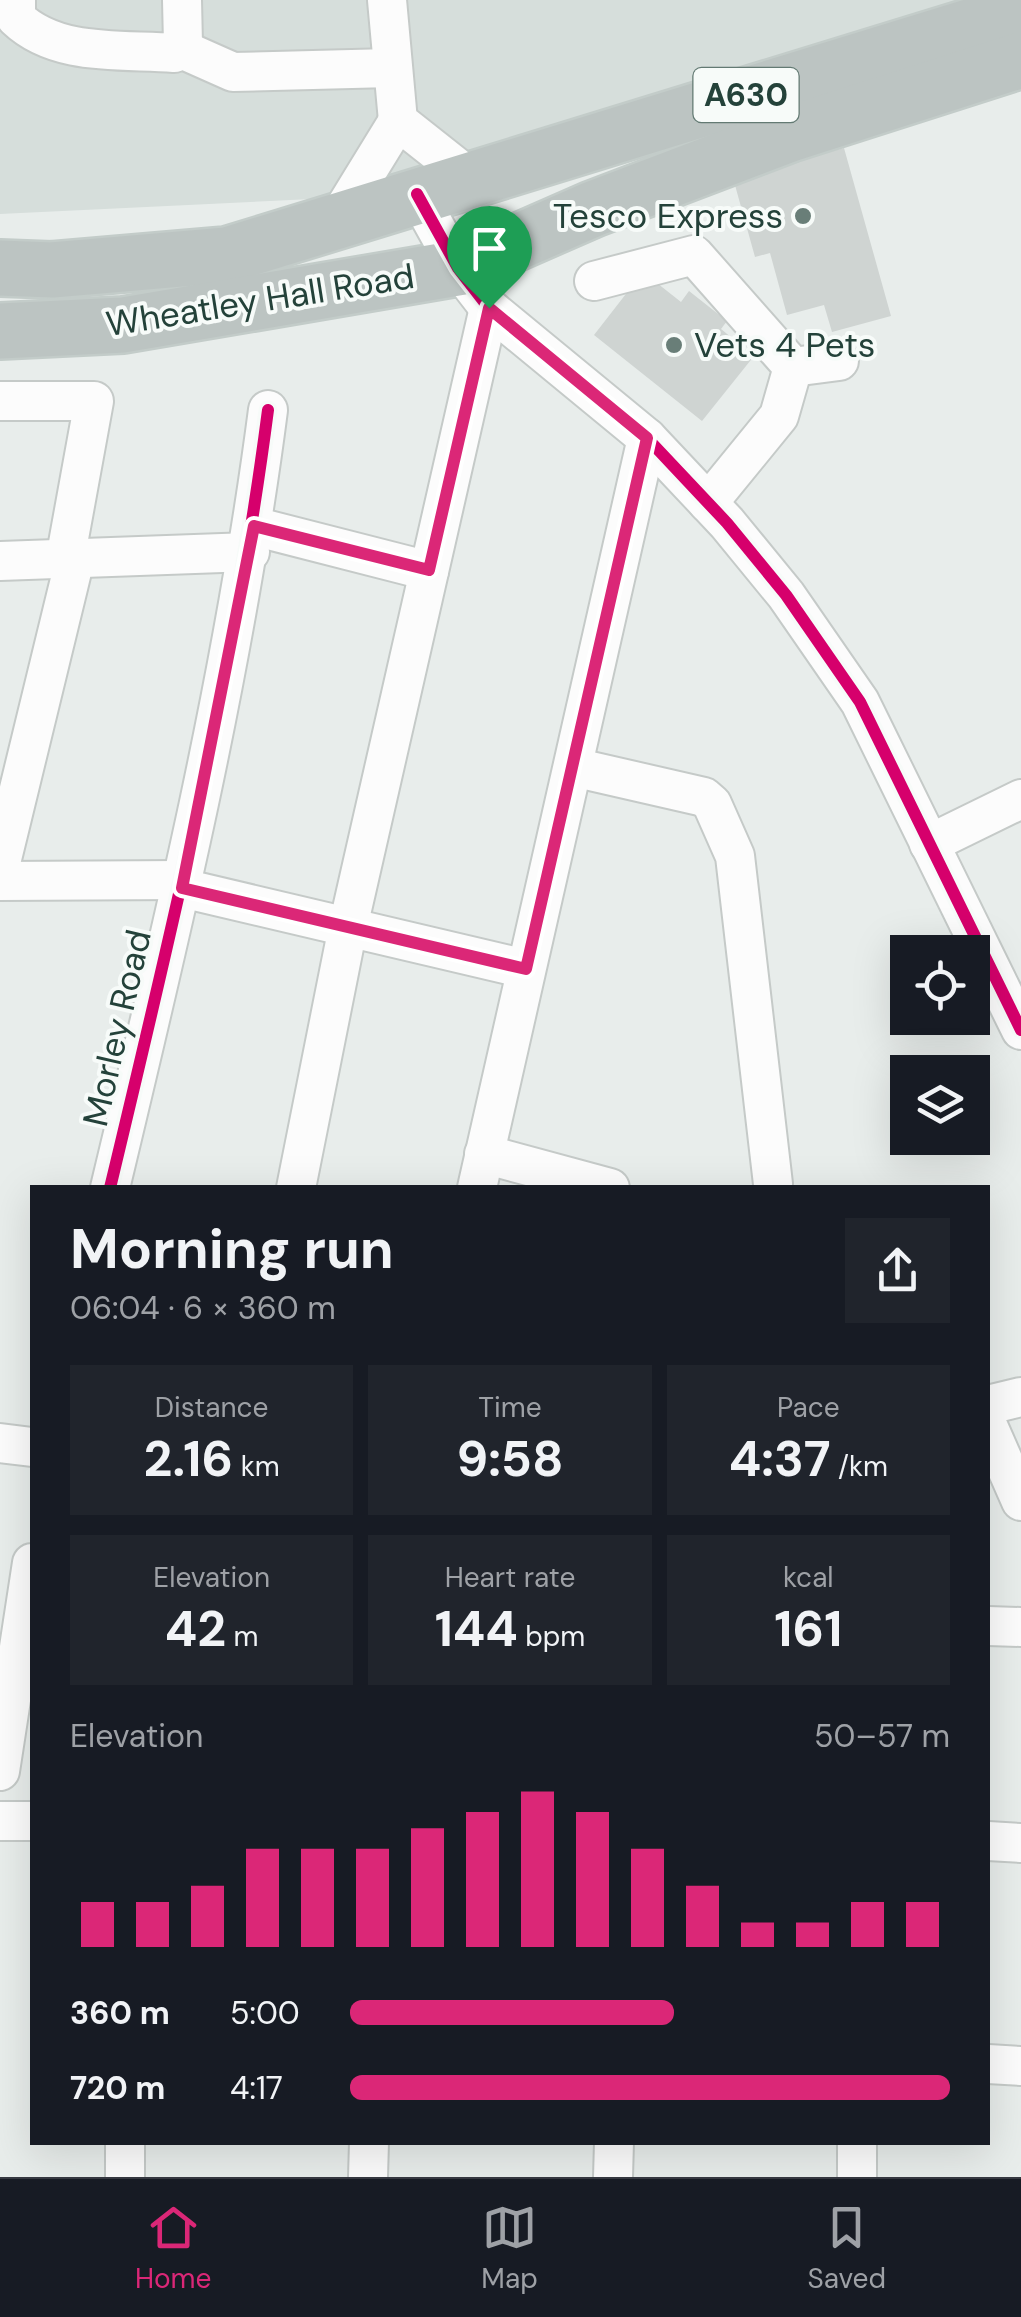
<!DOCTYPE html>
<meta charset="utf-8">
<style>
:root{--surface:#171b24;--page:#20242c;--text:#f1f3f6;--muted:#9ea1a6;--line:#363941;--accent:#db2777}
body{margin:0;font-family:"DM Sans",sans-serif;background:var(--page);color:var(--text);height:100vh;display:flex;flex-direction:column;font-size:38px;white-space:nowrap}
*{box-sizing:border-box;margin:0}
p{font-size:32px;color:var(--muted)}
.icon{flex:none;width:55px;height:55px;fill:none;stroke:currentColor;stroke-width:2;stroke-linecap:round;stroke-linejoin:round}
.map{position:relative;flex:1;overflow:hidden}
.side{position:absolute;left:30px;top:1185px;width:960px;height:960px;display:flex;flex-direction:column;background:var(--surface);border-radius:0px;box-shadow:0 10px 40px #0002}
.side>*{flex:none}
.fabs{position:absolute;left:890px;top:935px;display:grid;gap:20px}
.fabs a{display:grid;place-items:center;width:100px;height:100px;border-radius:0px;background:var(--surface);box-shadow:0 10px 40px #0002;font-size:50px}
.pin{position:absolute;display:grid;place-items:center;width:85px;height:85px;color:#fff;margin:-102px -42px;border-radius:50% 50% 50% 0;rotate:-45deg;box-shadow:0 0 10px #0007}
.pin .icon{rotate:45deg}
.round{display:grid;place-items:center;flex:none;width:105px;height:105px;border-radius:0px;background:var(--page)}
.overview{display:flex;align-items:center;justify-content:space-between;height:170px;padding:0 40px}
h1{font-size:55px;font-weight:700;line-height:75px}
.figures{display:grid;grid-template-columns:repeat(3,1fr);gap:15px;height:170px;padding:10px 40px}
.figures div{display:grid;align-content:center;border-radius:0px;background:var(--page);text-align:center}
.figures b{font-size:50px;font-weight:700}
.figures small{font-size:28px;font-weight:400}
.figures p{font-size:28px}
.chart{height:280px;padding:20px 40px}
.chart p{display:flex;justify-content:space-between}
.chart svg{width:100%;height:180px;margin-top:10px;stroke:var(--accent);stroke-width:6}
ul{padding:0 40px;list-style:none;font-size:32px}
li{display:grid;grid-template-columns:160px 120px 1fr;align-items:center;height:75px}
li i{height:25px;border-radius:12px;background:var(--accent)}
.tab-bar{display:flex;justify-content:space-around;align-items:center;height:140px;border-top:2px solid var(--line);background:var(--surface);font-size:28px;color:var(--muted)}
.tab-bar a{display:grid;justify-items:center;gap:5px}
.tab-bar .active{color:var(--accent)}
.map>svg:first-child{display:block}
.built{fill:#d6dedb}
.building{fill:#cfd4d2}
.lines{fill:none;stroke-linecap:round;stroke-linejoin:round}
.minor-casing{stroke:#c5cac8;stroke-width:42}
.highway-casing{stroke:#c3ccc9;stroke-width:60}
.minor{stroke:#fcfcfc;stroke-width:38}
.highway{stroke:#bcc4c2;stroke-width:55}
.cycleway-casing{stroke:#f7fbf9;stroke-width:19}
.cycleway{stroke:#d6006c;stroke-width:12}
.route-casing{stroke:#fff;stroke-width:20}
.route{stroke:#db2777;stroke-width:12}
.poi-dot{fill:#697e78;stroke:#f7fbf9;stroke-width:4}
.labels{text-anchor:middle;stroke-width:8;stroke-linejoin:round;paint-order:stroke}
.shield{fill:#f7fbf9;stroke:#637a73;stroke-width:2.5}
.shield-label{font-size:32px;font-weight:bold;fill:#24423a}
.poi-label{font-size:35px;fill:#24423a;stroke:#f7fbf9;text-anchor:end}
.street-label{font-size:35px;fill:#24423a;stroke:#f7fbf9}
</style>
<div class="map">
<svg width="1021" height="2177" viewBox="0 0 1021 2177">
<rect width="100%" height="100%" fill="#e8edeb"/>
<polygon class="built" points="0,0 1021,0 417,194 0,214"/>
<g class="building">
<polygon points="844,148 891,316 832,332 824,305 787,315 770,253 755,257 733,178"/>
<polygon points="643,272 681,302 689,291 727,321 721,329 754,356 702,421 594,335"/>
</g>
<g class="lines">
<g class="minor-casing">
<g id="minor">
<path d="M 16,0 L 16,18 C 57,57 121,49 174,53 L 183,44 L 182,0"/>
<polyline points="387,0 398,121 470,178"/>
<polyline points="179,48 233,72 391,68"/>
<polyline points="417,194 458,268 489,308 647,438 727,523 786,595 860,702 1021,1030"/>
<polyline points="336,222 398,121"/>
<polyline points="594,281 694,255 793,367 779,416 708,503"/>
<polyline points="793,367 839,361"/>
<polyline points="0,401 94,401 65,560"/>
<polyline points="253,526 429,571"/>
<polyline points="0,561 250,552"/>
<polyline points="573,767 704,797 712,804 735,856 773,1184"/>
<polyline points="929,844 1021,799"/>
<polyline points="0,867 75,559"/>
<polyline points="0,881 183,880"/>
<polyline points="182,888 526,969"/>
<polyline points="484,1154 610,1188"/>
<path d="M 110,1188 C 172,930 234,672 268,410"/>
<polyline points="296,1188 348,927 489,308"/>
<polyline points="477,1188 647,438"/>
<polyline points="988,1405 1021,1397"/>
<polyline points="988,1426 1021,1501"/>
<polyline points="0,1443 32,1447"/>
<polyline points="988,1626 1021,1627"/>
<polyline points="0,1771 32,1563"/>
<polyline points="0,1821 32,1821"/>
<polyline points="988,1841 1021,1843"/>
<polyline points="988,2064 1021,2066"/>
<polyline points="125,2177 125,2142"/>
<polyline points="368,2177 369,2142"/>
<polyline points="613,2177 614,2142"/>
<polyline points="857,2177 857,2142"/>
</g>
</g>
<g class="highway-casing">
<g id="highway">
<polyline points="0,268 52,270 227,255 1021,11"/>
<polyline points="0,331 123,325 458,268 593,209 790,134 1021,60"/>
</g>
</g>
<use href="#minor" class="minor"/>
<use href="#highway" class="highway"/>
<g class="cycleway-casing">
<g id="cycleway">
<polyline points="417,194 458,268 489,308 647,438 727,523 786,595 860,702 1021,1030"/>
<path d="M 110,1188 C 172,930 234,672 268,410"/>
</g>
</g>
<use href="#cycleway" class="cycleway"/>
</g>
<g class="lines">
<g class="route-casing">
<polygon id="route" points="489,308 647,438 526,969 182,888 254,526 429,570"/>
</g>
<use href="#route" class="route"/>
</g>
<g class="poi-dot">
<circle cx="803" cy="216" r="10"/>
<circle cx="674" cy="345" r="10"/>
</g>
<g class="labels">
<rect class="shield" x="693.5" y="68" width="105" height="54" rx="8"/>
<g class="shield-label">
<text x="746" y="106">A630</text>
</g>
<g class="poi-label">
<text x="783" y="228">Tesco Express</text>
<text x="694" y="357" text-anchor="start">Vets 4 Pets</text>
</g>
<g class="street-label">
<text transform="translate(260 300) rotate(-9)" y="12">Wheatley Hall Road</text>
<text transform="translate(117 1028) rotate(-77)" y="12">Morley Road</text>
</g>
</g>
</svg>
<div class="fabs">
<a><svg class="icon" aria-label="locate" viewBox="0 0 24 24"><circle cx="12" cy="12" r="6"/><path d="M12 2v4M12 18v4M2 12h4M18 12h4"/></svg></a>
<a><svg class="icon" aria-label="layers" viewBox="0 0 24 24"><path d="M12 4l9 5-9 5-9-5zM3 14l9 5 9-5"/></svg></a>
</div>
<div class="pin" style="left:489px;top:308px;background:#1e9e55"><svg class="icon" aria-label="arrive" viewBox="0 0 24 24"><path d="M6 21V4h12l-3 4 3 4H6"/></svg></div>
<section class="side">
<div class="overview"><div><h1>Morning run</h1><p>06:04 · 6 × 360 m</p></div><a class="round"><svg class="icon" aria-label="share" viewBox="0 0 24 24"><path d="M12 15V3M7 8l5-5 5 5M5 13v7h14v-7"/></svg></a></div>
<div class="figures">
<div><p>Distance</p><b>2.16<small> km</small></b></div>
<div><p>Time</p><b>9:58</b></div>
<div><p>Pace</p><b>4:37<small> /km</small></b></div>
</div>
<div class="figures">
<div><p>Elevation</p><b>42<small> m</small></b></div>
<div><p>Heart rate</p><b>144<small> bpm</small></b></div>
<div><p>kcal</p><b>161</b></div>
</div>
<div class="chart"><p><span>Elevation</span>50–57 m</p>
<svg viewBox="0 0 160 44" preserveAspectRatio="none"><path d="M5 44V33M15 44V33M25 44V29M35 44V20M45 44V20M55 44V20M65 44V15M75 44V11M85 44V6M95 44V11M105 44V20M115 44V29M125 44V38M135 44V38M145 44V33M155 44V33"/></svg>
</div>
<ul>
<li><b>360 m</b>5:00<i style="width:54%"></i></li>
<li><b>720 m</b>4:17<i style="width:100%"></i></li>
</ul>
</section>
</div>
<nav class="tab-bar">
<a class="active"><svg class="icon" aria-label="home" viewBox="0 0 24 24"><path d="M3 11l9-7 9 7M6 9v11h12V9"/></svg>Home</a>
<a><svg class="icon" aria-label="map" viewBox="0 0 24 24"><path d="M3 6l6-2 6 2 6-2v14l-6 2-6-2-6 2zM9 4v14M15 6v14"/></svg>Map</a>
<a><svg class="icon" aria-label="saved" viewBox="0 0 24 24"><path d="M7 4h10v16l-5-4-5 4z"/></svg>Saved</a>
</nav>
